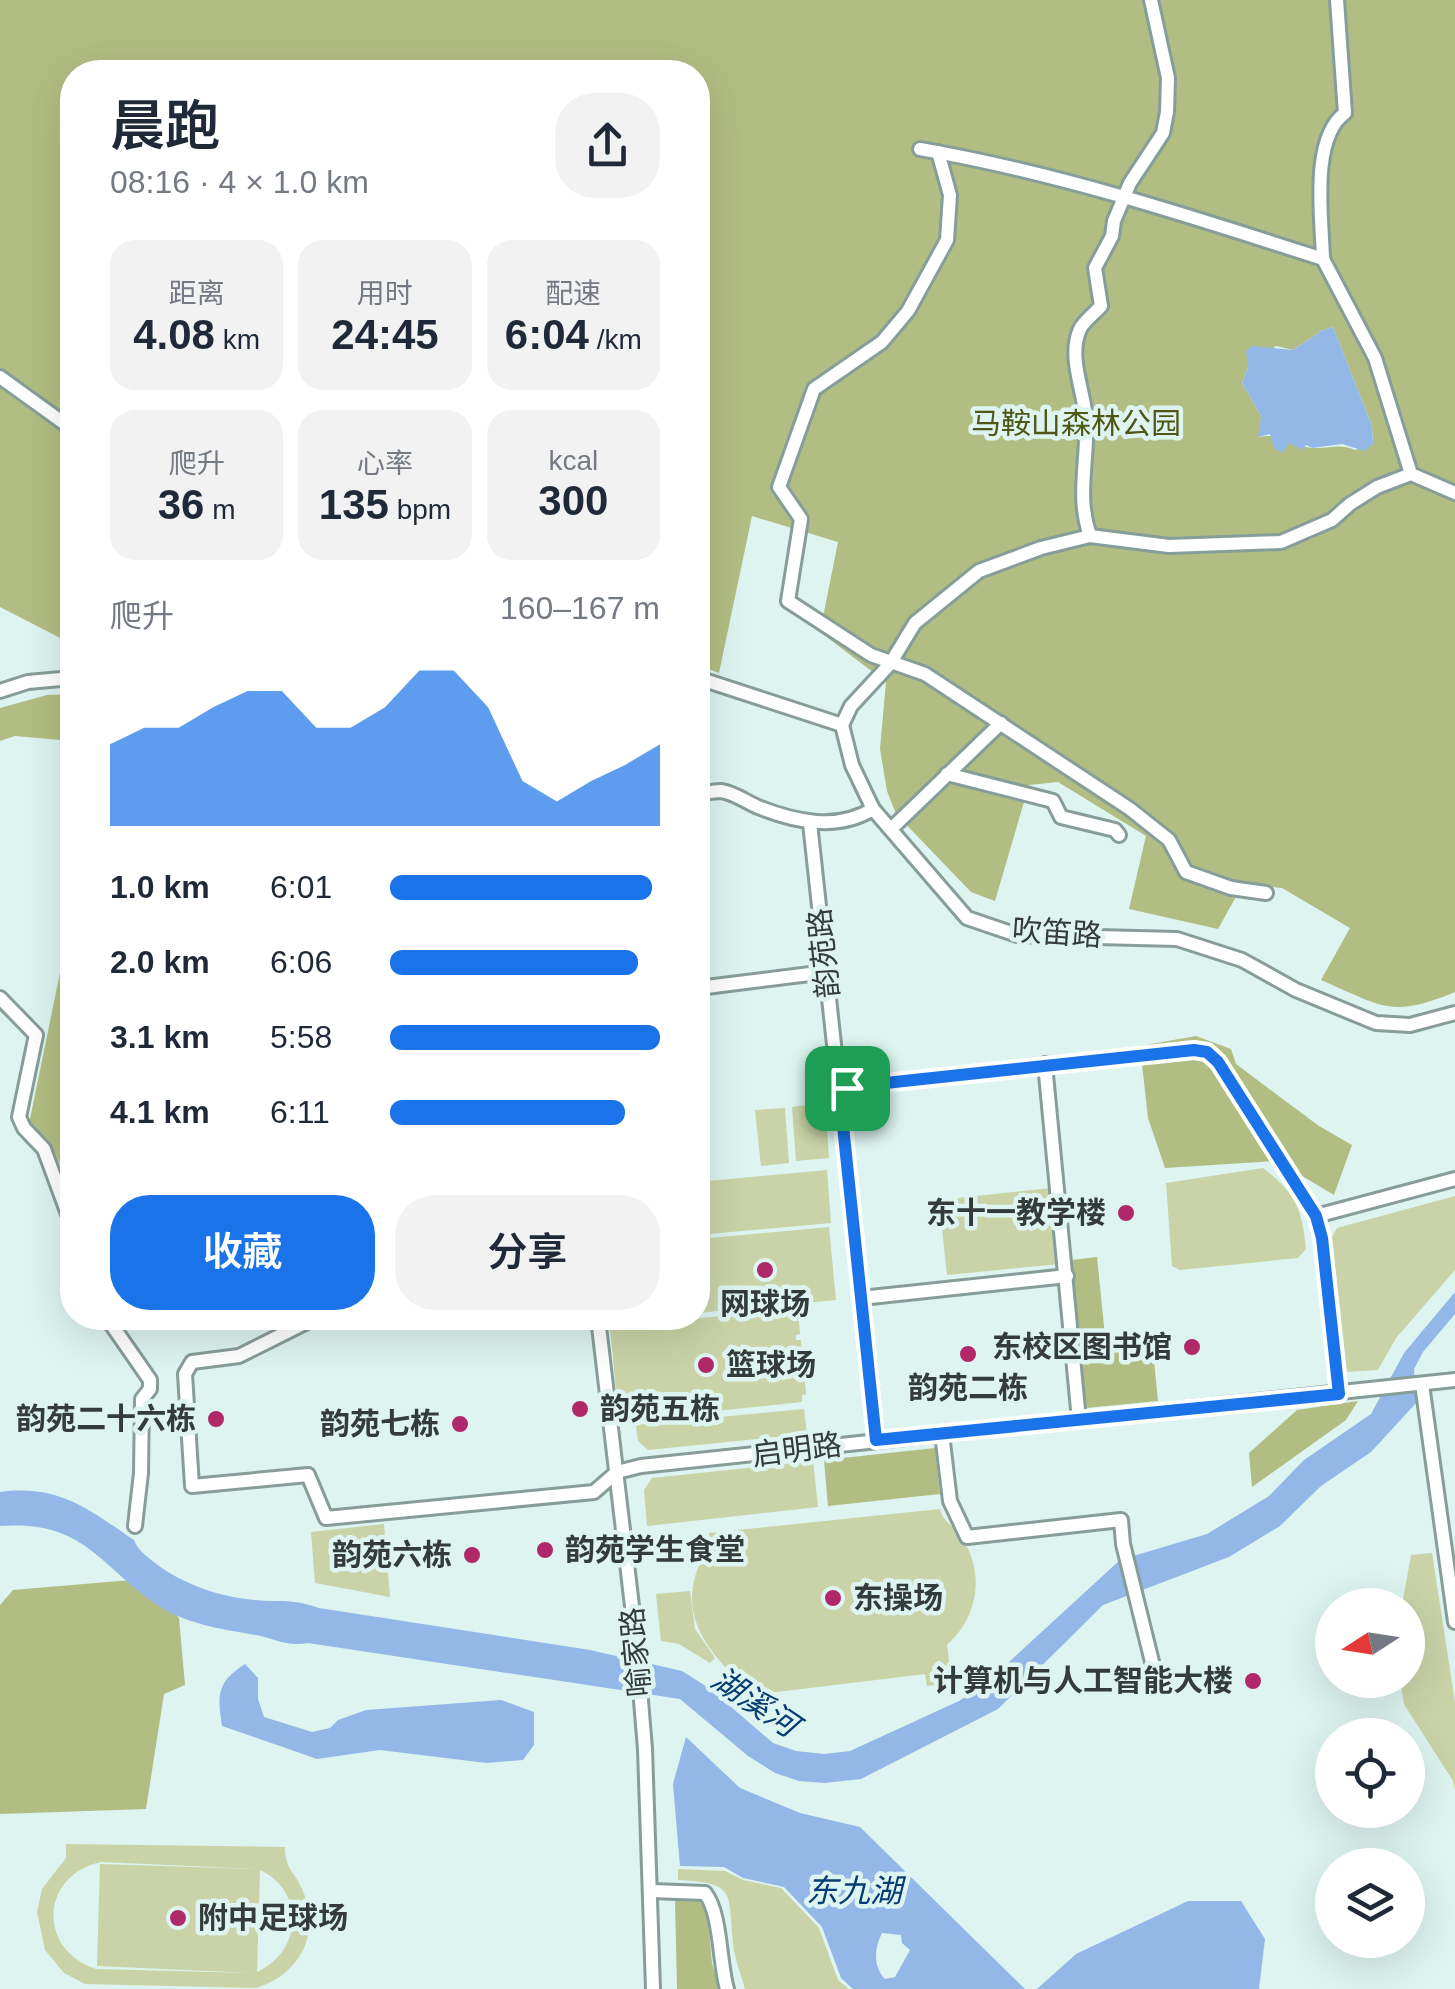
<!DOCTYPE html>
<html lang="zh">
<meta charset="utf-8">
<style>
:root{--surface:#fff;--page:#f2f2f3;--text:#1f2937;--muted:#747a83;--accent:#1a73e8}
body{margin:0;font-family:Helvetica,"Noto Sans SC",sans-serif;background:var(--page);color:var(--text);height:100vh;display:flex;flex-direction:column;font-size:38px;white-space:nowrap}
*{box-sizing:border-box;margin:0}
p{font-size:32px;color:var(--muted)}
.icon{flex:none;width:55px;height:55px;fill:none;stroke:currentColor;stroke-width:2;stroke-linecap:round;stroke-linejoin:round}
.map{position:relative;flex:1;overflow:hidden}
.sheet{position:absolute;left:60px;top:60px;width:650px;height:1270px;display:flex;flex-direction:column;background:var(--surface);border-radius:40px;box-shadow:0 10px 40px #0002}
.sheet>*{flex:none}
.needle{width:65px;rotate:258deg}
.tools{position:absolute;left:1315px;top:1588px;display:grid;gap:20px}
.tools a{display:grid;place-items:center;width:110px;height:110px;border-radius:50%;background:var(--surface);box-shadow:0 10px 40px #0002;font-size:50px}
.pin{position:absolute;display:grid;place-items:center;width:85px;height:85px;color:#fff;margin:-42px;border-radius:20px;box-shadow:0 5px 15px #0006}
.round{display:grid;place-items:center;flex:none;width:105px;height:105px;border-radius:40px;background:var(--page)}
.head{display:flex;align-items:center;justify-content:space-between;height:170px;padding:0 50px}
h1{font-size:55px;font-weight:600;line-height:75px}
.metrics{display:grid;grid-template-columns:repeat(3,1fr);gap:15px;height:170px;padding:10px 50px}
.metrics div{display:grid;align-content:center;border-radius:25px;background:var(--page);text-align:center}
.metrics b{font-size:42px;font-weight:600}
.metrics small{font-size:28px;font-weight:400}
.metrics p{font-size:28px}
.chart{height:280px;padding:20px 50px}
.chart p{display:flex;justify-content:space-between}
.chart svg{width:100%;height:180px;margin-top:10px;fill:var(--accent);opacity:.7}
.primary-button{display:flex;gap:20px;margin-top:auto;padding:20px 50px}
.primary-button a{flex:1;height:115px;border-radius:40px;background:var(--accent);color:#fff;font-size:40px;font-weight:600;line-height:115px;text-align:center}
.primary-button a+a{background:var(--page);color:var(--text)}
ul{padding:0 50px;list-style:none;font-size:32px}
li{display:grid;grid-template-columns:160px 120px 1fr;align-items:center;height:75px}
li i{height:25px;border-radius:12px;background:var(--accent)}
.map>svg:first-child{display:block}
.green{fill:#c9d3a7;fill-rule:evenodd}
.forest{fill:#b2bd83;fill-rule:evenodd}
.water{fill:#93b8e8;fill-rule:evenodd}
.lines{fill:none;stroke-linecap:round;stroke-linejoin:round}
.minor-casing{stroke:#879d99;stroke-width:18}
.minor{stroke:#fff;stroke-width:12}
.route-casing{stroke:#fff;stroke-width:20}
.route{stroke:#1a73e8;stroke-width:12}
.poi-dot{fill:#b12869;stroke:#ddf4f0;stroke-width:4}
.labels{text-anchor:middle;stroke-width:9;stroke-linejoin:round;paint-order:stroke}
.park-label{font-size:30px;fill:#4e5716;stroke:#ddf4f0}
.street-label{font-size:30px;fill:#333c3b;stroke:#ddf4f0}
.poi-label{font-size:30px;font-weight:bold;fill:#333c3b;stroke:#ddf4f0;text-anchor:end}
.water-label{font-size:32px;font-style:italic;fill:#063c74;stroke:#ddf4f0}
</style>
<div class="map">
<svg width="1455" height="1989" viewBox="0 0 1455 1989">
<rect width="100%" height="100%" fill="#ddf4f0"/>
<g class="green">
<polygon points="825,1103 829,1158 796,1161 792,1107"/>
<polygon points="785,1108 789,1163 761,1166 755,1110"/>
<path d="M 1263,1168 C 1296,1193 1302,1210 1306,1249 L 1298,1258 L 1180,1270 L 1172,1266 L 1166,1183 Z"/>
<polygon points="827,1170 831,1223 698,1235 698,1182"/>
<polygon points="1052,1188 1060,1264 947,1275 939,1200"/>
<polygon points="1455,1196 1455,1270 1396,1338 1378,1370 1347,1372 1332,1237 1337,1228"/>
<polygon points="829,1227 836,1300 698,1313 698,1239"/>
<polygon points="793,1309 798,1311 800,1334 796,1335 796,1340 801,1340 803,1364 799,1365 799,1371 804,1371 806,1394 802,1395 802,1402 619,1421 610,1327"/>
<polygon points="804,1409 807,1434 648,1450 638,1441 636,1425"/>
<polygon points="813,1461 818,1507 647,1526 644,1490 652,1478"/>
<path d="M 940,1509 C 943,1521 951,1524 959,1534 C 986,1569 979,1617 947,1645 L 952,1683 L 927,1686 L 925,1674 L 751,1695 C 720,1661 681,1628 695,1577 C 699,1560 711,1551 709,1533 Z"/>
<polygon points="384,1524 390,1597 315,1583 311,1532"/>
<polygon points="1432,1553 1455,1702 1455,1790 1453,1781 1404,1704 1400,1680 1408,1680 1408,1605 1402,1605 1411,1555"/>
<polygon points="690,1591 695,1629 715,1658 710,1663 679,1644 661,1641 656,1594"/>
<path d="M 66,1844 L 285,1847 C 285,1870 294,1870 302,1889 C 322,1933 300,1975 256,1988 L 85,1984 L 64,1973 L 45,1950 L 37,1912 L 42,1889 L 66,1858 ZM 101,1862 L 258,1869 L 100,1864 L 97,1966 L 252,1973 L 96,1969 C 37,1950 40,1875 101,1862 ZM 260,1870 C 306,1891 302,1952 257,1972 Z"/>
<path d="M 678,1869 L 725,1871 L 743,1880 L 781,1888 L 819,1928 L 838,1980 L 849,1989 L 745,1989 C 741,1974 734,1958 733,1943 C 728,1892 737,1883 678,1880 Z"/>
</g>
<g class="forest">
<path d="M 0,0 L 1455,0 L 1455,992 C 1390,1019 1382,1006 1321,980 L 1350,928 L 1282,888 L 1243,884 L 1218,929 L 1129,909 L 1146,836 L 1058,782 L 1029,785 L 995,901 L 971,892 L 896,814 L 887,791 L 880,749 L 886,682 L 820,632 L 838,542 L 752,516 L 719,673 L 698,665 L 698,72 L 72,72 L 72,644 L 0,607 ZM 1333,327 L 1372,426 L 1373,444 L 1355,450 C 1339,443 1330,449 1314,448 C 1296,447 1277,432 1259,437 L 1261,416 L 1242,383 L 1248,367 L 1276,346 L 1293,350 L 1321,331 Z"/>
<polygon points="72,694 72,741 15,736 0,741 0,708 47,695"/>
<polygon points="72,914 72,1190 51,1145 29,1124"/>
<polygon points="1196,1036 1231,1049 1236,1064 1319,1126 1352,1145 1334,1195 1277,1161 1165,1168 1148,1118 1140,1046"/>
<polygon points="1097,1257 1105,1336 1151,1331 1158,1401 1086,1408 1072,1260"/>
<polygon points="1358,1401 1346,1420 1252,1487 1249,1453 1297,1410"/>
<polygon points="935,1448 940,1494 828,1506 824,1460"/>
<polygon points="143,1579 179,1618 185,1685 164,1694 146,1809 0,1814 0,1605 13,1590"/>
<polygon points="675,1900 699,1901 707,1909 712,1963 719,1989 677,1989"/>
</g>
<g class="water">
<polygon points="1333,327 1372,426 1373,444 1364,451 1342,444 1312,448 1306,445 1303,450 1289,443 1283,453 1274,448 1270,434 1258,437 1261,416 1242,383 1248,367 1246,351 1251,346 1293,350 1321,331"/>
<path d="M 1455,1292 L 1455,1314 L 1423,1352 L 1414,1369 L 1417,1402 L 1371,1452 L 1321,1486 L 1280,1526 L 1229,1557 L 1103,1605 L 998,1709 L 861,1779 L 824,1783 L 799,1781 L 775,1773 L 748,1756 L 680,1699 L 308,1643 C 286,1647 276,1639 256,1635 C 221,1629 183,1624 153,1602 C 97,1562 82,1520 0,1526 L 0,1492 C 60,1484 89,1510 134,1540 C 138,1551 147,1556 155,1563 C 188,1588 232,1601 274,1601 C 292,1601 302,1602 319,1608 L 590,1650 L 682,1671 L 709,1688 L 773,1743 L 796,1751 L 824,1754 L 850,1751 L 959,1701 L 985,1684 L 1120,1560 L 1207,1534 L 1269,1496 L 1304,1460 L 1371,1414 L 1404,1353 Z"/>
<path d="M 245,1664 L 258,1678 L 258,1699 L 264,1717 L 312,1732 L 330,1728 L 338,1720 L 366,1710 L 501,1700 L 534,1712 L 534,1745 L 523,1760 L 486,1763 L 380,1750 L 317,1759 L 222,1726 C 217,1695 217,1682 245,1664 Z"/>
<path d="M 686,1737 L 740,1788 L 800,1813 L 860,1827 L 1025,1989 L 853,1989 L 841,1978 L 822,1927 L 784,1887 L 743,1878 L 724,1867 L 680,1866 L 673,1784 ZM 882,1933 L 901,1935 L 902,1943 L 910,1950 L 895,1977 L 885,1979 C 873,1966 874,1949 882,1933 Z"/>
<polygon points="1188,1901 1241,1901 1265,1939 1259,1989 1037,1989 1076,1954"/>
</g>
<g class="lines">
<g class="minor-casing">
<g id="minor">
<path d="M 920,149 C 1058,173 1190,216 1323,259 L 1375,358 L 1411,474"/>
<polyline points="938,152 950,195 947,240 908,311 882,342 814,389 779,487 801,519 788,601 871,655 925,674 1130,809 1169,840 1186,872 1231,888 1266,893"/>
<path d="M 1323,259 C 1322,218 1310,139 1345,113 L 1337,0"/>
<polyline points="0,377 72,429"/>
<path d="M 1090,536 C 1076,496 1088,462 1086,421 C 1085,392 1067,358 1080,329 C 1084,321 1095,313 1101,306 L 1095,268 L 1112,236 L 1114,221 L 1130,183 L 1163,133 L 1167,112 L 1168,78 L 1151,0"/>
<polyline points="698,678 842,725 852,765 873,809 967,918 1017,935 1177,939 1242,960 1296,990 1376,1023 1410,1025 1455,1013"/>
<polyline points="0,691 28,682 72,678"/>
<polyline points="842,725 851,706 890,664 915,623 979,571 1041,548 1090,536 1169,546 1281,542 1332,520 1350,504 1377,487 1411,474 1455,493"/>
<polyline points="947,774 1053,801 1061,817 1115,830 1119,835"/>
<path d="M 698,794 C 705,793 714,791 721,791 C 735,793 746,802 758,807 C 796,822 837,831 873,809"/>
<polyline points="810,823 877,1441"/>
<polyline points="891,829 1001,723"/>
<polyline points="698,988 826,972"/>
<polyline points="0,998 36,1035 19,1117 24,1128 44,1149 72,1225"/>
<polyline points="1045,1064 1079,1420"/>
<polyline points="839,1088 1194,1050 1207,1053 1218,1062 1316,1216 1322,1238 1339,1393"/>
<polyline points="1316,1216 1455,1179"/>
<polyline points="861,1298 1067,1276"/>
<polyline points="107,1318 150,1380 150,1389 142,1399 141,1473 135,1526"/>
<polyline points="315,1318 239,1356 192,1362 185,1374 192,1486 308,1475 326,1518 594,1492 617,1472 641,1466 1455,1380"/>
<polyline points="598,1318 636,1640 645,1749 653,1989"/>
<polyline points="1422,1384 1455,1622"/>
<polyline points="942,1434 950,1501 967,1537 1121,1520 1123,1544 1154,1670"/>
<path d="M 651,1891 L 705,1893 C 721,1913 719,1961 727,1989"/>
</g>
</g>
<use href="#minor" class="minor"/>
</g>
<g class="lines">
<g class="route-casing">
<polygon id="route" points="1194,1050 1207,1052 1218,1062 1316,1216 1322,1238 1339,1394 876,1440 839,1088"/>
</g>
<use href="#route" class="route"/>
</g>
<g class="poi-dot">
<circle cx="1126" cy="1213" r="10"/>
<circle cx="765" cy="1270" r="10"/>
<circle cx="1192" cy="1347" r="10"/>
<circle cx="968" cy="1354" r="10"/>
<circle cx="706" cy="1365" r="10"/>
<circle cx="580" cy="1409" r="10"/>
<circle cx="216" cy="1419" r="10"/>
<circle cx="460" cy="1424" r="10"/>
<circle cx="545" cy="1550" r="10"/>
<circle cx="472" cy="1555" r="10"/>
<circle cx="833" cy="1598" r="10"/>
<circle cx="1253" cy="1681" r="10"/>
<circle cx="178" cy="1918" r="10"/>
</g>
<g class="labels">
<g class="park-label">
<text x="1076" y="434">马鞍山森林公园</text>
</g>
<g class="street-label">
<text transform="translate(1057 933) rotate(4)" y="10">吹笛路</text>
<text transform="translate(824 953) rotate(-96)" y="10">韵苑路</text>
<text transform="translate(797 1450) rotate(-7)" y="10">启明路</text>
<text transform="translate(636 1652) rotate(-95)" y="10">喻家路</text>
</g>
<g class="poi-label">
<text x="1106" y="1223">东十一教学楼</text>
<text x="765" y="1314" text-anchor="middle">网球场</text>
<text x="1172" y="1357">东校区图书馆</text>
<text x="726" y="1375" text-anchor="start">篮球场</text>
<text x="968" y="1398" text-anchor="middle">韵苑二栋</text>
<text x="600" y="1419" text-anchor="start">韵苑五栋</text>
<text x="196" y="1429">韵苑二十六栋</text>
<text x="440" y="1434">韵苑七栋</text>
<text x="565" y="1560" text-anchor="start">韵苑学生食堂</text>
<text x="452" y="1565">韵苑六栋</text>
<text x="853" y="1608" text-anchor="start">东操场</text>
<text x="1233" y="1691">计算机与人工智能大楼</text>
<text x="198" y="1928" text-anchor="start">附中足球场</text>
</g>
<g class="water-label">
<text transform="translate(755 1702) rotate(34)" y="11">湖溪河</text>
<text x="854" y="1902">东九湖</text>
</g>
</g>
</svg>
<div class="tools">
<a><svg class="needle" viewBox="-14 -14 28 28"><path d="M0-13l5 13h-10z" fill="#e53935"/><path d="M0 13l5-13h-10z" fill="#747a83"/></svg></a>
<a><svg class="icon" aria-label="locate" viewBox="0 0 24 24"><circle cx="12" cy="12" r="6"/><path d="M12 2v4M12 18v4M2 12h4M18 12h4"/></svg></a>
<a><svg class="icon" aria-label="layers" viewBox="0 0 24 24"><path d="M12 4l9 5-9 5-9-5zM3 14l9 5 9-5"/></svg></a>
</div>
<div class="pin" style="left:847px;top:1088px;background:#1e9e55"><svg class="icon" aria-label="arrive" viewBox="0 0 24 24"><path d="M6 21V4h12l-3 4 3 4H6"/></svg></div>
<section class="sheet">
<div class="head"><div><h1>晨跑</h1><p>08:16 · 4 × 1.0 km</p></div><a class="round"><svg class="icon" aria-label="share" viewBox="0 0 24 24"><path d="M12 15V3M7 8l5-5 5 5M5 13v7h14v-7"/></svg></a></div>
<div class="metrics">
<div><p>距离</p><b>4.08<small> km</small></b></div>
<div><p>用时</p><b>24:45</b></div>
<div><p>配速</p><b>6:04<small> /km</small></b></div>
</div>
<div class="metrics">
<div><p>爬升</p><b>36<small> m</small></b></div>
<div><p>心率</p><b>135<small> bpm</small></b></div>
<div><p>kcal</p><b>300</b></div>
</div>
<div class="chart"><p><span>爬升</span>160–167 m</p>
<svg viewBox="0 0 160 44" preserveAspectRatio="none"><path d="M0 44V24L10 20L20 20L30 15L40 11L50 11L60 20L70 20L80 15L90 6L100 6L110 15L120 33L130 38L140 33L150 29L160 24V44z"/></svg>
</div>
<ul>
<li><b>1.0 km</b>6:01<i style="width:97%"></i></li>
<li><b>2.0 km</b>6:06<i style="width:92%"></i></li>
<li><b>3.1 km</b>5:58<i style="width:100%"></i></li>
<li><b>4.1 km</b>6:11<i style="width:87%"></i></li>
</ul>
<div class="primary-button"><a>收藏</a><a>分享</a></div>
</section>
</div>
